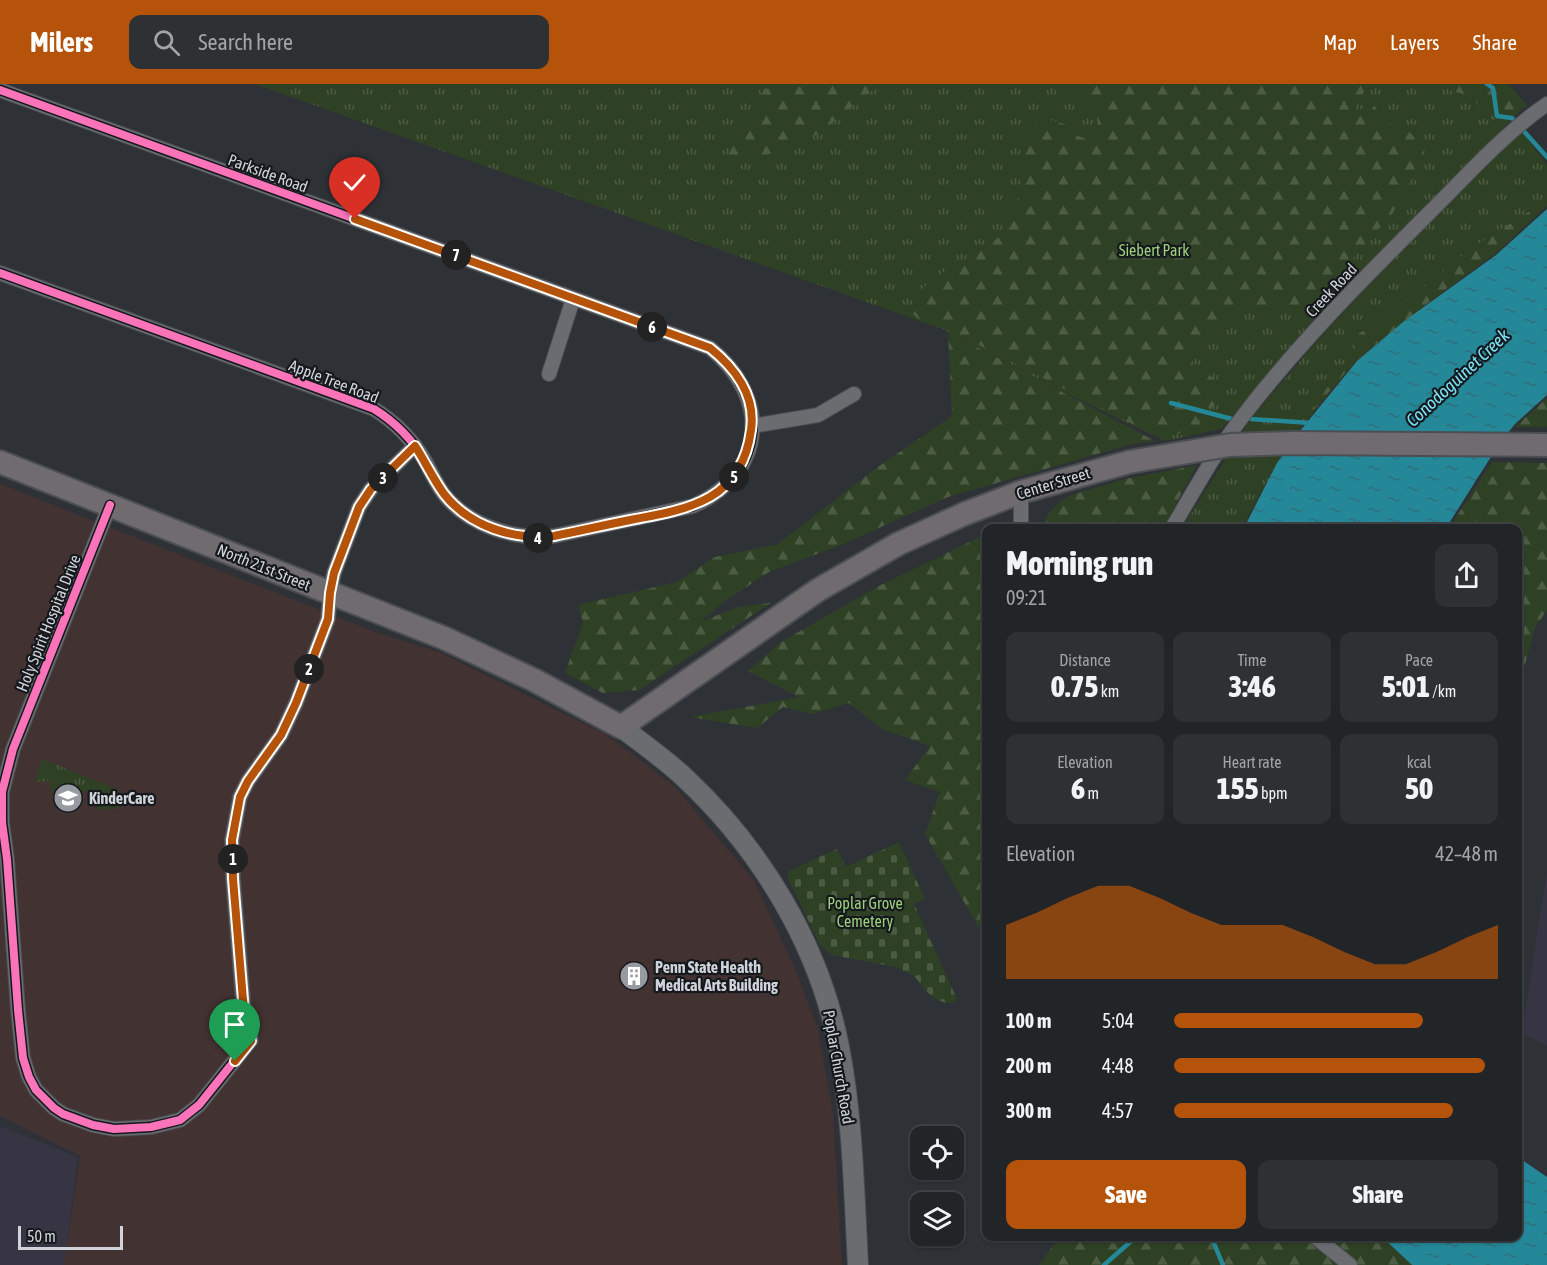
<!DOCTYPE html>
<meta charset="utf-8">
<style>
:root{--surface:#222528;--page:#2e3134;--text:#f1f3f6;--muted:#a2a5a8;--line:#3f4245;--accent:#b45309}
body{margin:0;font-family:"Asap Condensed",sans-serif;background:var(--page);color:var(--text);height:100vh;display:flex;flex-direction:column;font-size:22px;white-space:nowrap}
*{box-sizing:border-box;margin:0}
p{font-size:20px;color:var(--muted)}
.icon{flex:none;width:33px;height:33px;fill:none;stroke:currentColor;stroke-width:2;stroke-linecap:round;stroke-linejoin:round}
.map{position:relative;flex:1;overflow:hidden}
.sheet{position:absolute;left:982px;top:440px;width:540px;height:717px;display:flex;flex-direction:column;background:var(--surface);border-radius:12px;box-shadow:0 2px 4px #0004,0 0 0 2px var(--line)}
.sheet>*{flex:none}
.buttons{position:absolute;left:910px;top:1042px;display:grid;gap:12px}
.buttons a{display:grid;place-items:center;width:54px;height:54px;border-radius:12px;background:var(--surface);box-shadow:0 2px 4px #0004,0 0 0 2px var(--line);font-size:30px}
.scale{position:absolute;left:18px;bottom:15px;width:105px;box-sizing:border-box;padding-left:6px;border:3px solid #d0d4da;border-top:0;font-size:16px;line-height:21px;white-space:nowrap;color:#d0d4da;-webkit-text-stroke:4px #15181c;paint-order:stroke}
.pin{position:absolute;display:grid;place-items:center;width:51px;height:51px;color:#fff;margin:-62px -26px;border-radius:50% 50% 50% 0;rotate:-45deg;box-shadow:0 0 6px #0007}
.pin .icon{rotate:45deg}
.km{position:absolute;width:30px;height:30px;margin:-15px;border-radius:50%;background:#222;color:#fff;font-size:16px;line-height:30px;text-align:center}
.round{display:grid;place-items:center;flex:none;width:63px;height:63px;border-radius:12px;background:var(--page)}
.headline{display:flex;align-items:center;justify-content:space-between;height:102px;padding:0 24px}
h1{font-size:33px;font-weight:800;line-height:45px}
.figures{display:grid;grid-template-columns:repeat(3,1fr);gap:9px;height:102px;padding:6px 24px}
.figures div{display:grid;align-content:center;border-radius:12px;background:var(--page);text-align:center}
.figures b{font-size:30px;font-weight:800}
.figures small{font-size:16px;font-weight:400}
.figures p{font-size:16px}
.chart{height:168px;padding:12px 24px}
.chart p{display:flex;justify-content:space-between}
.chart svg{width:100%;height:108px;margin-top:6px;fill:var(--accent);opacity:.7}
.primary-button{display:flex;gap:12px;margin-top:auto;padding:12px 24px}
.primary-button a{flex:1;height:69px;border-radius:12px;background:var(--accent);color:#fff;font-size:24px;font-weight:800;line-height:69px;text-align:center}
.primary-button a+a{background:var(--page);color:var(--text)}
ul{padding:0 24px;list-style:none;font-size:20px}
li{display:grid;grid-template-columns:96px 72px 1fr;align-items:center;height:45px}
li i{height:15px;border-radius:8px;background:var(--accent)}
header{display:flex;align-items:center;gap:36px;box-sizing:border-box;height:84px;padding:0 30px;background:var(--accent);color:#fff}
header strong{font-size:28px}
nav{display:flex;gap:33px;margin-inline-start:auto;font-size:21px}
.search{width:420px;height:54px;background:var(--page);display:flex;align-items:center;gap:15px;box-sizing:border-box;padding:0 21px;border-radius:12px;color:var(--muted);font-size:22px}
.map>svg:first-child{display:block}
.commercial{fill:#373444}
.medical{fill:#433232}
.grass{fill:url(#grass-tufts)}
.forest{fill:url(#forest-firs)}
.cemetery{fill:url(#cemetery-stones)}
.water{fill:url(#water-ripples)}
.lines{fill:none;stroke-linecap:round;stroke-linejoin:round}
.stream{stroke:#258899;stroke-width:4.5}
.street-casing{stroke:#4b4e53;stroke-width:16}
.secondary-casing{stroke:#4b4e53;stroke-width:22}
.primary-casing{stroke:#4b4e53;stroke-width:26}
.street{stroke:#6a6c6f;stroke-width:14}
.secondary{stroke:#6a6c6f;stroke-width:20}
.primary{stroke:#6f6b6e;stroke-width:22}
.primary-bridge-casing{stroke:#4b4e53;stroke-width:26;stroke-linecap:butt}
.primary-bridge{stroke:#6f6b6e;stroke-width:22}
.cycleway-casing{stroke:#15181c;stroke-width:11}
.cycleway{stroke:#fb73b8;stroke-width:8}
.route-casing{stroke:#fff;stroke-width:12}
.route{stroke:#b45309;stroke-width:8}
.labels{text-anchor:middle;stroke-width:4.5;stroke-linejoin:round;paint-order:stroke}
.street-label{font-size:16px;fill:#d0d4da;stroke:#15181c}
.park-label{font-size:16px;fill:#9dd07a;stroke:#15181c}
.poi-label{font-size:16px;font-weight:bold;fill:#d0d4da;stroke:#15181c;text-anchor:start}
.water-label{font-size:18px;font-style:italic;fill:#7ae3f7;stroke:#15181c}
</style>
<header>
<strong>Milers</strong>
<div class="search"><svg class="icon" aria-label="search" viewBox="0 0 24 24"><circle cx="10" cy="10" r="6"/><path d="M15 15l6 6"/></svg>Search here</div>
<nav><a>Map</a><a>Layers</a><a>Share</a></nav>
</header>
<div class="map">
<svg width="1547" height="1181" viewBox="0 0 1547 1181">
<defs>
<pattern id="grass-tufts" width="24" height="20" patternUnits="userSpaceOnUse" patternTransform="scale(1.5)"><rect width="24" height="20" fill="#2f4124"/><path d="M3 7l-1-3M5 7V3M7 7l1-3M15 17l-1-3M17 17v-4M19 17l1-3" fill="none" stroke="#4c5c43"/></pattern>
<pattern id="forest-firs" width="22" height="20" patternUnits="userSpaceOnUse" patternTransform="scale(1.5)"><rect width="22" height="20" fill="#2f4124"/><path d="M5 1l3.5 6h-7zM16 11l3.5 6h-7z" fill="#4c5c43"/></pattern>
<pattern id="cemetery-stones" width="16" height="16" patternUnits="userSpaceOnUse" patternTransform="scale(1.5)"><rect width="16" height="16" fill="#2f4124"/><path d="M2 7V4a2 2 0 0 1 4 0v3zM10 15v-3a2 2 0 0 1 4 0v3z" fill="#4c5c43"/></pattern>
<pattern id="water-ripples" width="26" height="14" patternUnits="userSpaceOnUse" patternTransform="scale(1.5)"><rect width="26" height="14" fill="#258899"/><path d="M2 4q2-2 4 0t4 0M15 11q2-2 4 0t4 0" fill="none" stroke="#2e6f7a"/></pattern>
</defs>
<rect width="100%" height="100%" fill="#2e3136"/>
<g class="commercial">
<polygon points="1547,786 1547,962 1522,949"/>
<polygon points="0,1042 78,1073 64,1181 0,1181"/>
</g>
<polygon class="medical" points="0,400 378,549 439,568 607,651 674,702 753,795 794,882 818,945 833,1030 842,1181 64,1181 80,1072 0,1032"/>
<g class="grass">
<polygon points="255,0 1498,0 1523,24 1310,240 1221,345 1165,357 1055,304 945,246"/>
<polygon points="1521,46 1547,81 1547,122 1496,169 1404,237 1356,277 1288,359 1242,444 1182,444 1251,335 1315,259 1409,159"/>
<polygon points="42,675 119,706 120,724 97,726 96,718 89,718 88,707 52,711 50,697 35,698"/>
</g>
<g class="forest">
<path d="M 810,0 L 882,0 C 859,14 841,33 820,48 C 801,61 777,68 755,74 C 746,76 737,79 729,74 C 728,52 748,48 757,32 C 763,22 760,14 763,4 L 783,7 Z"/>
<path d="M 1069,0 L 1368,0 L 1353,29 L 1373,20 L 1387,39 L 1409,48 L 1425,62 L 1422,82 L 1404,105 L 1393,129 L 1310,224 L 1292,221 L 1226,228 L 1197,255 L 1191,286 C 1209,289 1217,293 1223,312 L 1217,320 L 1211,324 L 1190,319 L 1168,319 C 1183,324 1202,326 1200,345 L 1158,353 L 946,244 C 939,242 921,238 916,233 C 913,231 913,228 913,225 C 914,195 971,177 992,159 C 1005,149 1006,138 1012,123 C 1015,118 1019,113 1023,108 L 1019,90 L 1031,43 L 1043,34 L 1065,40 L 1078,52 L 1094,58 L 1098,50 L 1097,30 L 1069,6 Z"/>
<polygon points="1429,0 1508,0 1528,22 1501,37 1492,35 1470,12"/>
<polygon points="1547,116 1547,119 1456,197 1355,277 1301,341 1355,264 1359,249 1378,240 1472,164"/>
<polygon points="948,248 1155,357 1132,360 948,413 841,461 769,488 721,520 700,538 738,523 771,519 639,606 603,609 565,589 583,538 578,521 677,498 715,473 778,460 875,385 952,332"/>
<polygon points="1547,314 1547,343 1515,343"/>
<polygon points="1492,378 1547,379 1547,526 1535,544 1518,606 1518,444 1449,444"/>
<polygon points="1197,381 1163,444 1042,444 1049,428 1068,412 1125,395"/>
<polygon points="984,451 987,453 987,858 925,750 940,708 905,696 930,662 882,645 849,619 813,630 783,623 757,644 690,633 799,613 748,587 781,558 879,502"/>
<polygon points="1060,1152 1381,1152 1412,1181 1039,1181"/>
</g>
<polygon class="cemetery" points="899,758 925,815 914,820 957,915 954,919 945,919 934,914 926,907 914,892 896,883 832,871 820,861 788,794 789,787 837,765 846,783"/>
<g class="water">
<polygon points="1547,125 1547,311 1515,340 1503,355 1291,358 1357,277 1403,238 1496,171"/>
<polygon points="1290,360 1499,360 1446,444 1244,444 1277,379"/>
<polygon points="1518,1073 1547,1093 1547,1181 1412,1181 1381,1152 1518,1152"/>
</g>
<g class="lines">
<g class="stream">
<polyline points="1487,0 1493,4 1497,32 1512,34 1547,73"/>
<polyline points="1171,319 1232,335"/>
<polyline points="1251,335 1311,339"/>
<polyline points="1211,1152 1223,1181"/>
<polyline points="1104,1181 1137,1152"/>
</g>
<g class="street-casing">
<g id="street">
<path d="M 0,6 L 710,264 C 771,313 767,389 693,422 L 554,452 C 514,456 468,442 443,409 C 436,399 431,388 425,377 C 412,355 395,338 374,325 L 0,189"/>
<polyline points="549,290 573,215"/>
<polyline points="752,342 818,331 854,310"/>
<polyline points="110,421 13,665 2,708 2,738 7,775 18,926 23,974 29,993 36,1006 54,1024 63,1030 93,1041 114,1045 151,1043 180,1036 199,1021 251,956 244,928 233,795 232,756 240,713 248,697 281,651 296,619 328,535 330,509 334,489 359,423 371,405 415,362"/>
<polyline points="1021,444 1021,408"/>
<path d="M 1172,444 C 1194,407 1214,370 1240,336 C 1296,262 1362,196 1427,131 C 1466,93 1502,51 1547,20"/>
<polyline points="1314,1152 1350,1181"/>
</g>
</g>
<g class="secondary-casing">
<path id="secondary" d="M 621,643 C 643,660 665,675 685,694 C 761,765 819,861 839,963 C 853,1035 854,1109 858,1181"/>
</g>
<g class="primary-casing">
<polyline id="primary" points="0,378 444,554 534,596 621,643 818,506 898,460 964,430 1021,408 1129,378"/>
</g>
<use href="#street" class="street"/>
<use href="#secondary" class="secondary"/>
<use href="#primary" class="primary"/>
<g class="primary-bridge-casing">
<polyline id="primary-bridge" points="1129,378 1230,361 1291,359 1547,361"/>
</g>
<use href="#primary-bridge" class="primary-bridge"/>
<g class="cycleway-casing">
<g id="cycleway">
<path d="M 0,6 L 710,264 C 771,313 767,389 693,422 L 554,452 C 514,456 468,442 443,409 C 436,399 431,388 425,377 C 412,355 395,338 374,325 L 0,189"/>
<polyline points="110,421 13,665 2,708 2,738 7,775 18,926 23,974 29,993 36,1006 54,1024 63,1030 93,1041 114,1045 151,1043 180,1036 199,1021 251,956 244,928 233,795 232,756 240,713 248,697 281,651 296,619 328,535 330,509 334,489 359,423 371,405 415,362"/>
</g>
</g>
<use href="#cycleway" class="cycleway"/>
</g>
<g class="lines">
<g class="route-casing">
<path id="route" d="M 235,977 L 251,957 L 244,928 L 233,795 L 232,756 L 240,713 L 248,697 L 281,651 L 296,619 L 328,535 L 330,509 L 334,489 L 359,423 L 371,405 L 415,362 C 425,377 433,395 444,410 C 470,443 514,456 554,452 C 579,447 605,441 630,436 C 690,425 742,416 751,346 C 756,312 735,284 710,264 L 355,135"/>
</g>
<use href="#route" class="route"/>
</g>
<defs>
<g id="school-disc" transform="scale(1.5)"><circle r="9.5" fill="#979ba1" stroke="#15181c"/><path d="M0-5L7-2L0 1L-7-2ZM-4 1L0 2.5L4 1V4Q0 6-4 4Z" fill="#fff"/></g>
<g id="building-disc" transform="scale(1.5)"><circle r="9.5" fill="#979ba1" stroke="#15181c"/><path d="M-4-6H4V6H1V3H-1V6H-4ZM-2.5-4.3h1.7v1.8h-1.7ZM.8-4.3h1.7v1.8H.8ZM-2.5-1h1.7V.8h-1.7ZM.8-1h1.7V.8H.8Z" fill="#fff"/></g>
</defs>
<g fill-rule="evenodd">
<use href="#school-disc" x="68" y="714"/>
<use href="#building-disc" x="634" y="892"/>
</g>
<g class="labels">
<g class="street-label">
<text transform="translate(268 89) rotate(20)" y="6">Parkside Road</text>
<text transform="translate(1331 206) rotate(-47)" y="6">Creek Road</text>
<text transform="translate(334 297) rotate(21)" y="6">Apple Tree Road</text>
<text transform="translate(1053 399) rotate(-17)" y="6">Center Street</text>
<text transform="translate(264 483) rotate(22)" y="6">North 21st Street</text>
<text transform="translate(48 539) rotate(-68)" y="6">Holy Spirit Hospital Drive</text>
<text transform="translate(839 983) rotate(80)" y="6">Poplar Church Road</text>
</g>
<g class="park-label">
<text x="1154" y="172">Siebert Park</text>
<text x="865" y="825">Poplar Grove<tspan x="865" dy="18">Cemetery</tspan></text>
</g>
<g class="poi-label">
<text x="89" y="720">KinderCare</text>
<text x="655" y="889">Penn State Health<tspan x="655" dy="18">Medical Arts Building</tspan></text>
</g>
<g class="water-label">
<text transform="translate(1458 294) rotate(-43)" y="6">Conodoguinet Creek</text>
</g>
</g>
</svg>
<div class="buttons">
<a><svg class="icon" aria-label="locate" viewBox="0 0 24 24"><circle cx="12" cy="12" r="6"/><path d="M12 2v4M12 18v4M2 12h4M18 12h4"/></svg></a>
<a><svg class="icon" aria-label="layers" viewBox="0 0 24 24"><path d="M12 4l9 5-9 5-9-5zM3 14l9 5 9-5"/></svg></a>
</div>
<div class="scale">50 m</div>
<div class="pin" style="left:235px;top:977px;background:#1e9e55"><svg class="icon" aria-label="arrive" viewBox="0 0 24 24"><path d="M6 21V4h12l-3 4 3 4H6"/></svg></div>
<div class="pin" style="left:355px;top:135px;background:#d93025"><svg class="icon" aria-label="check" viewBox="0 0 24 24"><path d="M5 12l5 5 9-10"/></svg></div>
<b class="km" style="left:233px;top:775px">1</b>
<b class="km" style="left:309px;top:585px">2</b>
<b class="km" style="left:383px;top:394px">3</b>
<b class="km" style="left:538px;top:454px">4</b>
<b class="km" style="left:734px;top:393px">5</b>
<b class="km" style="left:652px;top:243px">6</b>
<b class="km" style="left:456px;top:171px">7</b>
<section class="sheet">
<div class="headline"><div><h1>Morning run</h1><p>09:21</p></div><a class="round"><svg class="icon" aria-label="share" viewBox="0 0 24 24"><path d="M12 15V3M7 8l5-5 5 5M5 13v7h14v-7"/></svg></a></div>
<div class="figures">
<div><p>Distance</p><b>0.75<small> km</small></b></div>
<div><p>Time</p><b>3:46</b></div>
<div><p>Pace</p><b>5:01<small> /km</small></b></div>
</div>
<div class="figures">
<div><p>Elevation</p><b>6<small> m</small></b></div>
<div><p>Heart rate</p><b>155<small> bpm</small></b></div>
<div><p>kcal</p><b>50</b></div>
</div>
<div class="chart"><p><span>Elevation</span>42–48 m</p>
<svg viewBox="0 0 160 44" preserveAspectRatio="none"><path d="M0 44V22L10 17L20 11L30 6L40 6L50 11L60 17L70 22L80 22L90 22L100 27L110 33L120 38L130 38L140 33L150 27L160 22V44z"/></svg>
</div>
<ul>
<li><b>100 m</b>5:04<i style="width:77%"></i></li>
<li><b>200 m</b>4:48<i style="width:96%"></i></li>
<li><b>300 m</b>4:57<i style="width:86%"></i></li>
</ul>
<div class="primary-button"><a>Save</a><a>Share</a></div>
</section>
</div>
